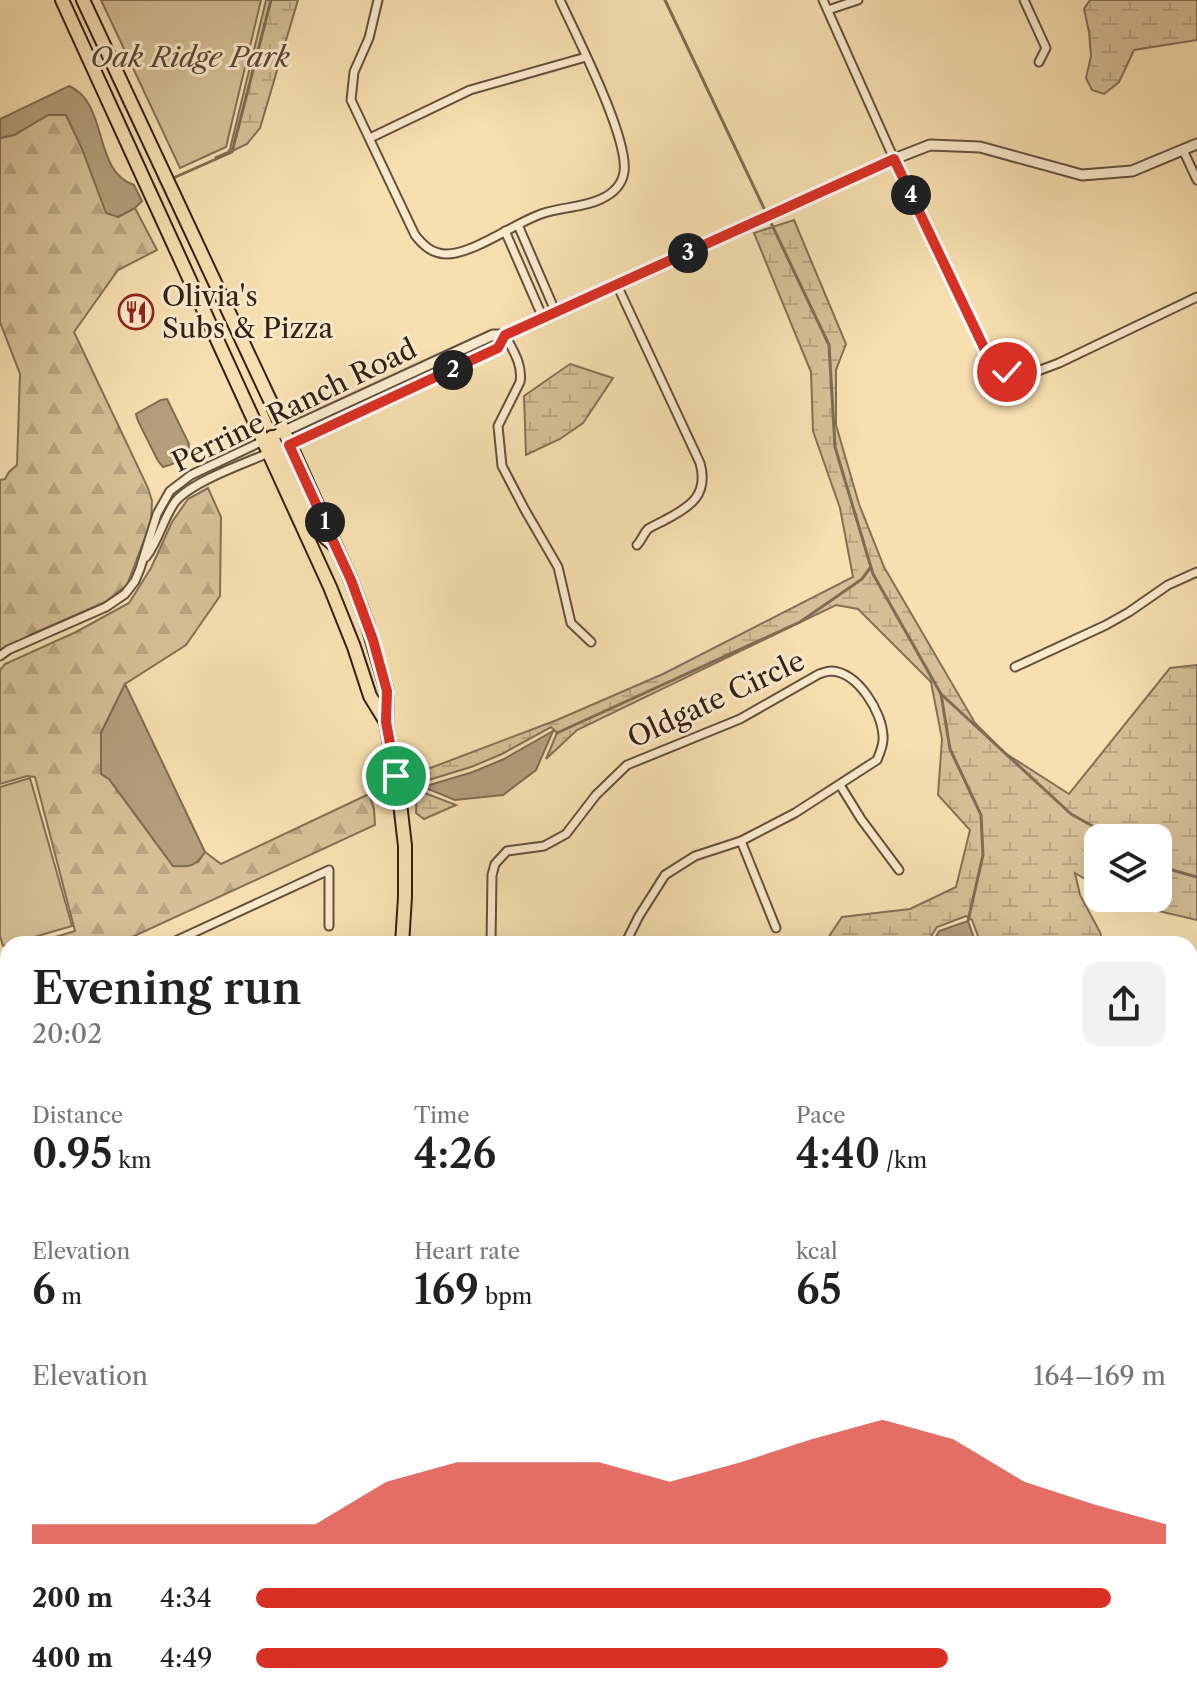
<!DOCTYPE html>
<meta charset="utf-8">
<style>
:root{--surface:#fff;--page:#f2f2f2;--text:#222;--muted:#767676;--accent:#d93025}
body{margin:0;font-family:"Libre Caslon Text",serif;background:var(--page);color:var(--text);height:100vh;display:flex;flex-direction:column;font-size:30px;white-space:nowrap}
*{box-sizing:border-box;margin:0}
p{font-size:26px;color:var(--muted)}
.icon{flex:none;width:44px;height:44px;fill:none;stroke:currentColor;stroke-width:2;stroke-linecap:round;stroke-linejoin:round}
.map{position:relative;flex:1;overflow:hidden}
.details{position:absolute;left:0px;top:936px;width:1198px;height:768px;display:flex;flex-direction:column;background:var(--surface);border-radius:24px 24px 0 0;box-shadow:0 8px 32px #0002}
.details>*{flex:none}
.buttons{position:absolute;left:1084px;top:824px;display:grid;gap:16px}
.buttons a{display:grid;place-items:center;width:88px;height:88px;border-radius:16px;background:var(--surface);box-shadow:0 8px 32px #0002;font-size:40px}
.pin{position:absolute;display:grid;place-items:center;width:68px;height:68px;color:#fff;margin:-34px;border:4px solid #fff;border-radius:50%;box-shadow:0 2px 8px #0007}
.km{position:absolute;width:40px;height:40px;margin:-20px;border-radius:50%;background:#222;color:#fff;font-size:22px;line-height:40px;text-align:center}
.round{display:grid;place-items:center;flex:none;width:84px;height:84px;border-radius:16px;background:var(--page)}
.summary{display:flex;align-items:center;justify-content:space-between;height:136px;padding:0 32px}
h1{font-size:44px;font-weight:600;line-height:60px}
.stats{display:grid;grid-template-columns:repeat(3,1fr);gap:12px;height:136px;padding:8px 32px}
.stats div{display:grid;align-content:center}
.stats b{font-size:40px;font-weight:600}
.stats small{font-size:22px;font-weight:400}
.stats p{font-size:22px}
.chart{height:224px;padding:16px 32px}
.chart p{display:flex;justify-content:space-between}
.chart svg{width:100%;height:144px;margin-top:8px;fill:var(--accent);opacity:.7}
ul{padding:0 32px;list-style:none;font-size:26px}
li{display:grid;grid-template-columns:128px 96px 1fr;align-items:center;height:60px}
li i{height:20px;border-radius:10px;background:var(--accent)}
.map>svg:first-child{display:block}
.grass{fill:url(#grass-dots);stroke:#847057;stroke-width:2}
.forest{fill:url(#forest-firs);stroke:#847057;stroke-width:2}
.wetland{fill:url(#wetland-marsh);stroke:#847057;stroke-width:2}
.park{fill:#d6bf96;stroke:#847057;stroke-width:2}
.water{fill:#b49e7c;stroke:#806c54;stroke-width:2}
.lines{fill:none;stroke-linecap:round;stroke-linejoin:round}
.stream{stroke:#806c54;stroke-width:3}
.minor-casing{stroke:#64503e;stroke-width:11}
.tertiary-casing{stroke:#64503e;stroke-width:13}
.primary-casing{stroke:#332018;stroke-width:16}
.minor{stroke:#faeacc;stroke-width:7}
.tertiary{stroke:#faeacc;stroke-width:9}
.primary{stroke:#f7dfb0;stroke-width:12}
.route-casing{stroke:#fff;stroke-width:16}
.route{stroke:#d93025;stroke-width:10}
.labels{text-anchor:middle;stroke-width:6;stroke-linejoin:round;paint-order:stroke}
.park-label{font-size:28px;font-style:italic;fill:#5c4838;stroke:#faeacc}
.poi-label{font-size:28px;fill:#332018;stroke:#faeacc;text-anchor:start}
.street-label{font-size:28px;fill:#332018;stroke:#faeacc}
</style>
<div class="map">
<svg width="1197" height="1704" viewBox="0 0 1197 1704">
<defs>
<pattern id="grass-dots" width="8" height="8" patternUnits="userSpaceOnUse" patternTransform="scale(2)"><rect width="8" height="8" fill="#d6bf96"/><path d="M2 2h.1M6 6h.1" fill="none" stroke="#b8a481" stroke-width="1.8" stroke-linecap="round"/></pattern>
<pattern id="forest-firs" width="22" height="20" patternUnits="userSpaceOnUse" patternTransform="scale(2)"><rect width="22" height="20" fill="#d6bf96"/><path d="M5 1l3.5 6h-7zM16 11l3.5 6h-7z" fill="#b8a481"/></pattern>
<pattern id="wetland-marsh" width="20" height="14" patternUnits="userSpaceOnUse" patternTransform="scale(2)"><rect width="20" height="14" fill="#d6bf96"/><path d="M1 5h8M5 5V1M11 12h8M15 12V8" fill="none" stroke="#b8a481"/></pattern>
</defs>
<rect width="100%" height="100%" fill="#f7dfb0"/>
<filter id="stains"><feTurbulence type="fractalNoise" baseFrequency=".0025" numOctaves="4"/><feColorMatrix values="0 0 0 0 .2 0 0 0 0 .09 0 0 0 0 .02 0 0 0 .5 -.17"/></filter>
<radialGradient id="worn" r=".72"><stop offset=".6" stop-color="#630" stop-opacity="0"/><stop offset="1" stop-color="#630" stop-opacity=".3"/></radialGradient>
<g class="grass">
<polygon points="1197,1391 1197,1521 1190,1524 1190,1394"/>
<polygon points="570,1696 826,1696 809,1704 554,1704"/>
</g>
<g class="forest">
<polygon points="48,115 66,115 118,217 135,208 157,250 118,270 74,332 148,488 152,501 151,522 127,585 105,602 30,635 0,653 0,480 5,479 9,472 17,465 20,374 0,322 0,138 14,135"/>
<polygon points="208,488 221,517 220,596 186,645 125,684 101,733 101,774 109,779 173,866 198,862 205,852 221,864 369,794 374,809 375,825 117,944 32,944 75,931 35,777 27,776 0,784 0,670 5,664 76,632 129,603 151,568 172,522 188,499"/>
</g>
<g class="wetland">
<polygon points="266,0 298,0 260,128 247,144 218,158 216,157 228,152 230,149"/>
<polygon points="1090,0 1197,0 1197,40 1134,50 1119,82 1104,94 1092,90 1086,78 1091,56 1089,32 1084,9"/>
<polygon points="794,220 846,344 836,370 836,425 859,504 884,567 975,723 1005,753 1069,794 1170,668 1197,665 1197,920 1120,902 1114,898 1158,898 1158,838 1098,838 1098,887 1075,873 1080,895 1100,932 1103,944 981,944 972,920 966,916 937,927 926,944 910,944 889,939 881,944 824,944 842,917 910,909 956,887 970,830 938,795 942,739 931,682 858,609 836,605 577,730 546,759 557,733 551,727 502,754 471,767 422,782 422,792 456,805 424,819 416,813 417,773 557,720 663,674 853,577 840,508 813,431 811,372 754,233"/>
<polygon points="570,364 613,378 583,423 560,439 526,455 524,396"/>
</g>
<g class="park">
<polygon points="101,0 261,0 226,147 180,168"/>
<polygon points="30,778 72,926 3,946 0,936 0,787"/>
</g>
<g class="water">
<path d="M 69,86 C 109,103 92,171 134,185 L 142,201 L 135,208 L 118,217 L 106,213 L 82,149 L 66,115 L 48,115 L 14,135 L 0,138 L 0,119 Z"/>
<path d="M 167,399 L 189,444 C 189,458 175,464 163,467 L 158,461 L 138,421 L 136,414 L 161,400 Z"/>
<path d="M 125,684 L 205,852 C 195,867 190,867 173,866 L 109,779 L 101,774 L 101,733 Z"/>
<polygon points="553,731 536,770 503,795 455,800 423,787 473,772 504,759"/>
<polygon points="968,921 976,944 932,944 939,931"/>
<polygon points="8,1270 8,1308 4,1311 8,1320 8,1358 0,1361 0,1274"/>
</g>
<g class="lines">
<g class="stream">
<polyline points="665,0 829,345 835,447 873,574 941,694 1071,814 1114,838"/>
<polyline points="171,179 232,152 271,0"/>
<polyline points="941,694 950,749 981,815 983,855 968,921"/>
<polyline points="557,733 800,622 862,579 870,568"/>
<polyline points="1158,863 1172,870 1197,877"/>
<polyline points="339,1696 353,1704"/>
</g>
<g class="minor-casing">
<g id="minor">
<path d="M 378,0 L 369,38 L 354,72 L 351,100 L 415,235 C 423,245 431,253 445,254 C 472,255 515,223 541,214 C 560,207 583,208 601,199 C 612,194 622,185 624,172 C 629,138 576,35 560,0"/>
<polyline points="823,0 894,159 987,354 995,364 1007,372 1027,375 1059,363 1197,297"/>
<polyline points="1024,0 1046,48 1039,62"/>
<polyline points="828,10 858,0"/>
<polyline points="370,138 470,90 586,57"/>
<polyline points="1183,150 1197,180"/>
<polyline points="518,225 556,313"/>
<polyline points="505,231 543,318"/>
<path d="M 617,285 L 700,463 C 709,495 690,507 665,520 C 660,523 652,526 648,529 C 644,533 641,541 637,545"/>
<path d="M 505,335 C 513,350 523,365 520,382 L 498,426 L 502,466 L 525,510 L 558,567 L 571,623 L 591,642"/>
<path d="M 146,557 C 159,540 163,519 175,502 C 191,482 245,463 269,453"/>
<polyline points="0,656 8,650 106,607 125,594 135,581 140,569 157,514 170,491 191,475 263,441"/>
<polyline points="1015,667 1106,625 1129,612 1168,585 1197,572"/>
<polyline points="840,785 861,819 899,870"/>
<polyline points="741,841 776,928"/>
<polyline points="169,944 329,870 329,926"/>
<path d="M 491,944 L 492,875 L 495,864 L 507,851 L 544,846 L 566,834 L 596,795 L 627,765 L 740,719 L 819,674 C 823,673 827,671 831,671 C 858,672 882,712 883,736 C 884,744 880,753 877,760 L 795,813 L 741,841 L 695,856 L 665,875 L 639,916 L 625,944"/>
<polyline points="0,1057 8,1054"/>
<polyline points="0,1082 8,1100"/>
<polyline points="1190,1579 1197,1576"/>
<polyline points="0,1616 8,1634"/>
<polyline points="1190,1691 1197,1688"/>
<polyline points="36,1696 40,1704"/>
<polyline points="137,1696 141,1704"/>
<polyline points="1017,1696 1020,1704"/>
<polyline points="924,1704 940,1696"/>
<polyline points="1162,1704 1179,1696"/>
</g>
</g>
<g class="tertiary-casing">
<g id="tertiary">
<polyline points="267,439 493,335 505,335 894,159 930,145 980,147 1082,175 1132,171 1197,144"/>
<polyline points="286,446 498,348 505,335"/>
</g>
</g>
<g class="primary-casing">
<g id="primary">
<polyline points="62,0 330,587 354,647 370,696 386,722"/>
<polyline points="83,0 275,411 351,580 367,623 387,691 386,722 400,803 405,846 405,897 402,944"/>
<polyline points="272,437 314,526 321,534 334,545"/>
<polyline points="261,1704 263,1696"/>
</g>
</g>
<use href="#minor" class="minor"/>
<use href="#tertiary" class="tertiary"/>
<use href="#primary" class="primary"/>
</g>
<g class="lines">
<g class="route-casing">
<polyline id="route" points="396,776 386,722 387,691 373,640 351,580 289,445 498,348 505,335 894,159 987,354 995,364 1007,372"/>
</g>
<use href="#route" class="route"/>
</g>
<defs>
<g id="restaurant-ring" transform="scale(1.8)"><circle r="9.5" fill="#faeacc" stroke="#8f2418" stroke-width="1.5"/><path d="M-5-6h1v4h1v-4h1v4h1v-4h1v5L-1.5 .5V6h-2V.5L-5-1ZM5-6V6H3V1.5H1.5Q1.5-4 5-6Z" fill="#8f2418"/></g>
</defs>
<g fill-rule="evenodd">
<use href="#restaurant-ring" x="136" y="312"/>
</g>
<g class="labels">
<g class="park-label">
<text x="190" y="67">Oak Ridge Park</text>
</g>
<g class="poi-label">
<text x="162" y="306">Olivia's<tspan x="162" dy="32">Subs &amp; Pizza</tspan></text>
</g>
<g class="street-label">
<text transform="translate(294 405) rotate(-26)" y="10">Perrine Ranch Road</text>
<text transform="translate(716 699) rotate(-25)" y="10">Oldgate Circle</text>
</g>
</g>
<rect width="100%" height="100%" filter="url(#stains)"/>
<rect width="100%" height="100%" fill="url(#worn)"/>
</svg>
<div class="buttons">
<a><svg class="icon" aria-label="layers" viewBox="0 0 24 24"><path d="M12 4l9 5-9 5-9-5zM3 14l9 5 9-5"/></svg></a>
</div>
<div class="pin" style="left:396px;top:776px;background:#1e9e55"><svg class="icon" aria-label="arrive" viewBox="0 0 24 24"><path d="M6 21V4h12l-3 4 3 4H6"/></svg></div>
<div class="pin" style="left:1007px;top:372px;background:#d93025"><svg class="icon" aria-label="check" viewBox="0 0 24 24"><path d="M5 12l5 5 9-10"/></svg></div>
<b class="km" style="left:325px;top:522px">1</b>
<b class="km" style="left:453px;top:370px">2</b>
<b class="km" style="left:688px;top:253px">3</b>
<b class="km" style="left:911px;top:195px">4</b>
<section class="details">
<div class="summary"><div><h1>Evening run</h1><p>20:02</p></div><a class="round"><svg class="icon" aria-label="share" viewBox="0 0 24 24"><path d="M12 15V3M7 8l5-5 5 5M5 13v7h14v-7"/></svg></a></div>
<div class="stats">
<div><p>Distance</p><b>0.95<small> km</small></b></div>
<div><p>Time</p><b>4:26</b></div>
<div><p>Pace</p><b>4:40<small> /km</small></b></div>
</div>
<div class="stats">
<div><p>Elevation</p><b>6<small> m</small></b></div>
<div><p>Heart rate</p><b>169<small> bpm</small></b></div>
<div><p>kcal</p><b>65</b></div>
</div>
<div class="chart"><p><span>Elevation</span>164–169 m</p>
<svg viewBox="0 0 160 44" preserveAspectRatio="none"><path d="M0 44V38L10 38L20 38L30 38L40 38L50 25L60 19L70 19L80 19L90 25L100 19L110 12L120 6L130 12L140 25L150 32L160 38V44z"/></svg>
</div>
<ul>
<li><b>200 m</b>4:34<i style="width:94%"></i></li>
<li><b>400 m</b>4:49<i style="width:76%"></i></li>
</ul>
</section>
</div>
